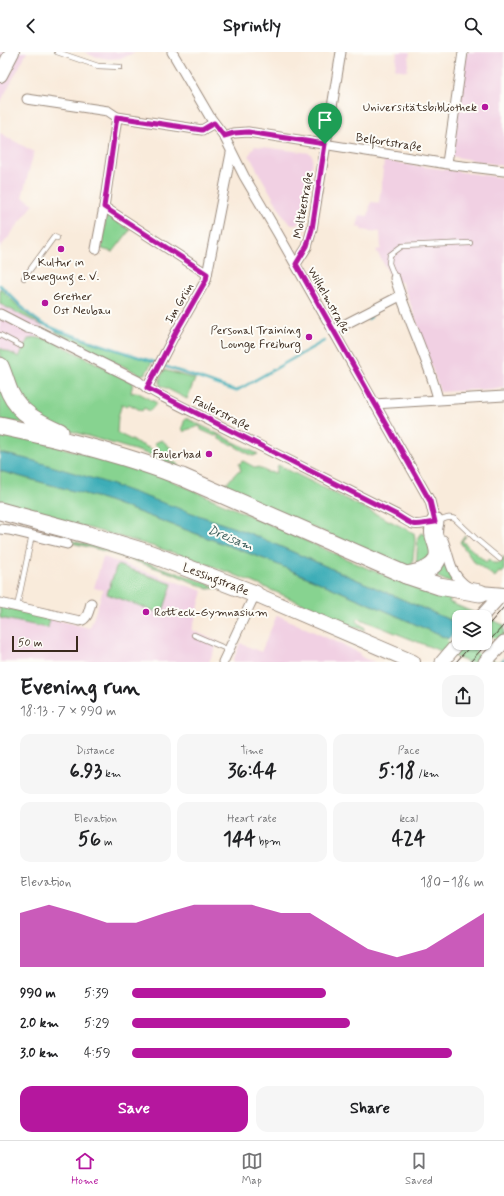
<!DOCTYPE html>
<meta charset="utf-8">
<style>
:root{--surface:#fff;--page:#f6f6f6;--text:#202124;--muted:#757577;--line:#e0e0e0;--accent:#b5179e}
body{margin:0;font-family:Mynerve,sans-serif;background:var(--page);color:var(--text);height:100vh;display:flex;flex-direction:column;font-size:15px;white-space:nowrap}
*{box-sizing:border-box;margin:0}
p{font-size:13px;color:var(--muted)}
.icon{flex:none;width:22px;height:22px;fill:none;stroke:currentColor;stroke-width:2;stroke-linecap:round;stroke-linejoin:round}
.map{position:relative;height:610px;overflow:hidden}
.drawer{display:flex;flex-direction:column;background:var(--surface);flex:1}
.drawer>*{flex:none}
.buttons{position:absolute;left:452px;top:558px;display:grid;gap:8px}
.buttons a{display:grid;place-items:center;width:40px;height:40px;border-radius:8px;background:var(--surface);box-shadow:0 1px 3px #0004;font-size:20px}
.scale{position:absolute;left:12px;bottom:10px;width:66px;box-sizing:border-box;padding-left:4px;border:2px solid #3b2a1e;border-top:0;font-size:11px;line-height:14px;white-space:nowrap;color:#3b2a1e;-webkit-text-stroke:3px #fdfcf7;paint-order:stroke}
.pin{position:absolute;display:grid;place-items:center;width:34px;height:34px;color:#fff;margin:-41px -17px;border-radius:50% 50% 50% 0;rotate:-45deg;box-shadow:0 0 4px #0007}
.pin .icon{rotate:45deg}
.round{display:grid;place-items:center;flex:none;width:42px;height:42px;border-radius:12px;background:var(--page)}
.headline{display:flex;align-items:center;justify-content:space-between;height:68px;padding:0 20px}
h1{font-size:22px;font-weight:700;line-height:30px}
.metrics{display:grid;grid-template-columns:repeat(3,1fr);gap:6px;height:68px;padding:4px 20px}
.metrics div{display:grid;align-content:center;border-radius:10px;background:var(--page);text-align:center}
.metrics b{font-size:20px;font-weight:700}
.metrics small{font-size:11px;font-weight:400}
.metrics p{font-size:11px}
.chart{height:112px;padding:8px 20px}
.chart p{display:flex;justify-content:space-between}
.chart svg{width:100%;height:72px;margin-top:4px;fill:var(--accent);opacity:.7}
.cta{display:flex;gap:8px;margin-top:auto;padding:8px 20px}
.cta a{flex:1;height:46px;border-radius:12px;background:var(--accent);color:#fff;font-size:16px;font-weight:700;line-height:46px;text-align:center}
.cta a+a{background:var(--page);color:var(--text)}
ul{padding:0 20px;list-style:none;font-size:13px}
li{display:grid;grid-template-columns:64px 48px 1fr;align-items:center;height:30px}
li i{height:10px;border-radius:5px;background:var(--accent)}
header{display:flex;justify-content:space-between;align-items:center;height:52px;padding:0 20px;background:var(--surface);font-size:18px;font-weight:700}
.menu{display:flex;justify-content:space-around;align-items:center;height:56px;border-top:1px solid var(--line);background:var(--surface);font-size:11px;color:var(--muted)}
.menu a{display:grid;justify-items:center;gap:2px}
.menu .on{color:var(--accent)}
.map>svg:first-child{display:block}
.built{fill:#f1d0e3}
.green{fill:#87d390;stroke:#617e57}
.water{fill:#3cadb7;stroke:#3c6c6a}
.pier{fill:#f9ebdb}
.lines{fill:none;stroke-linecap:round;stroke-linejoin:round}
.stream{stroke:#3cadb7;stroke-width:2.5}
.lane-casing{stroke:#9a8a7c;stroke-width:6}
.street-casing{stroke:#9a8a7c;stroke-width:11}
.secondary-casing{stroke:#9a8a7c;stroke-width:15}
.primary-casing{stroke:#9a8a7c;stroke-width:16}
.highway-casing{stroke:#9a8a7c;stroke-width:19}
.lane{stroke:#fff;stroke-width:4.5}
.street{stroke:#fff;stroke-width:9}
.secondary{stroke:#fff;stroke-width:13}
.primary{stroke:#fff;stroke-width:14}
.highway{stroke:#fff;stroke-width:17}
.tram{stroke:#3b2a1e;stroke-width:1}
.route-casing{stroke:#fff;stroke-width:8}
.route{stroke:#b5179e;stroke-width:5}
.poi-dot{fill:#b5179e;stroke:#fdfcf7;stroke-width:1.5}
.labels{text-anchor:middle;stroke-width:4;stroke-linejoin:round;paint-order:stroke}
.poi-label{font-size:12px;fill:#3b2a1e;stroke:#fdfcf7;text-anchor:end}
.street-label{font-size:12px;fill:#3b2a1e;stroke:#fdfcf7}
.water-label{font-size:13px;font-style:italic;fill:#3b5e5b;stroke:#fdfcf7}
</style>
<header><svg class="icon" aria-label="back" viewBox="0 0 24 24"><path d="M15 5l-7 7 7 7"/></svg>Sprintly<svg class="icon" aria-label="search" viewBox="0 0 24 24"><circle cx="10" cy="10" r="6"/><path d="M15 15l6 6"/></svg></header>
<div class="map">
<svg width="504" height="610" viewBox="0 0 504 610">
<rect width="100%" height="100%" fill="#fdfcf7"/>
<filter id="ink" filterUnits="userSpaceOnUse"><feTurbulence type="fractalNoise" baseFrequency=".025" numOctaves="2"/><feDisplacementMap in="SourceGraphic" scale="8" xChannelSelector="R" yChannelSelector="G"/><feConvolveMatrix kernelMatrix="1 2 1 2 8 2 1 2 1" color-interpolation-filters="sRGB"/></filter>
<filter id="wash" filterUnits="userSpaceOnUse"><feTurbulence type="fractalNoise" baseFrequency=".012" numOctaves="4" result="noise"/><feDisplacementMap in="SourceGraphic" scale="16" xChannelSelector="R" yChannelSelector="G"/><feGaussianBlur stdDeviation="0.9" result="paint"/><feColorMatrix in="noise" values="0 0 0 0 0 0 0 0 0 0 0 0 0 0 0 0 0 1.4 0 .05"/><feComposite in="paint" operator="in"/></filter>
<g filter="url(#wash)">
<rect width="100%" height="100%" fill="#f9ebdb"/>
<g class="built">
<polygon points="0,0 27,0 0,51"/>
<polygon points="84,0 135,0 123,6 109,7 93,4"/>
<polygon points="397,0 410,0 407,19 395,17"/>
<polygon points="466,0 504,0 504,114 451,104"/>
<polygon points="0,81 34,100 22,145 34,152 0,196"/>
<polygon points="255,94 310,101 313,105 303,163 299,171 292,173 286,168 259,121 249,103"/>
<polygon points="384,109 504,126 504,336 440,340 412,256 401,229 393,233 390,223 376,198 381,197 380,180 361,178 362,175 357,175 360,163 368,164 371,150 379,151"/>
<polygon points="0,252 43,274 37,286 32,285 31,287 28,287 19,305 0,296"/>
<polygon points="103,505 203,539 192,578 218,590 209,610 0,610 0,554 89,576 91,573 103,538 94,536"/>
<polygon points="277,563 360,601 359,602 362,605 366,607 376,610 235,610 233,609 240,591 261,600"/>
</g>
<g class="green">
<polygon points="106,163 130,178 113,200 102,197"/>
<polygon points="0,236 26,262 43,274 0,252"/>
<polygon points="56,279 152,310 146,321 141,323 55,280"/>
<polygon points="32,285 51,288 133,330 131,341 137,340 157,351 150,359 144,356 142,359 129,352 127,354 122,352 118,365 117,381 155,399 158,398 158,395 154,391 162,388 173,398 168,403 169,408 171,410 177,411 179,413 178,415 151,403 51,373 32,362 0,308 0,296 19,305 28,287 31,287"/>
<polygon points="164,318 195,327 187,347 160,333 160,326"/>
<polygon points="0,325 32,372 0,368"/>
<polygon points="185,367 188,367 258,402 253,404 236,395 235,392 232,393 219,387 218,383 215,384 201,378 200,374 186,378 184,380 182,376"/>
<polygon points="0,378 159,423 369,517 392,526 452,543 449,550 484,565 459,565 459,572 249,481 31,408 0,401"/>
<polygon points="243,409 256,416 258,415 267,420 276,421 278,413 414,481 415,488 412,516 406,516 213,432 227,431 238,419 239,420 241,419 239,412"/>
<path d="M 0,419 L 103,447 L 267,508 L 386,559 L 437,582 L 504,610 L 468,610 L 358,566 L 357,569 L 365,576 L 364,578 L 352,574 C 298,550 243,524 187,505 C 125,485 63,469 0,453 Z"/>
<polygon points="0,471 105,497 190,525 219,536 208,537 174,522 101,498 0,474"/>
<polygon points="421,481 427,483 435,505 416,516 418,485"/>
<polygon points="464,484 466,484 462,489 486,510 489,507 493,511 499,511 504,504 504,519 502,521 499,520 495,525 473,509 460,490"/>
<polygon points="442,500 455,528 451,531 429,521"/>
<polygon points="117,513 172,532 162,562 107,542"/>
<polygon points="0,554 49,566 48,576 0,566"/>
<polygon points="485,565 504,573 504,592 485,584"/>
</g>
<polygon class="water" points="0,401 31,408 101,429 249,481 459,572 459,591 485,591 485,584 504,592 504,610 437,582 386,559 267,508 103,447 0,419"/>
<g class="pier">
<polygon points="459,576 459,591 476,591 470,598 447,589"/>
<polygon points="491,584 504,590 504,605 499,610 475,600"/>
</g>
<g class="lines">
<g class="stream">
<polyline points="0,233 29,262 41,271 60,279 157,311"/>
<polyline points="368,267 371,265"/>
<polyline points="161,313 236,339 324,289"/>
</g>
</g>
</g>
<g filter="url(#ink)">
<g class="lines">
<g class="lane-casing">
<g id="lane">
<polyline points="57,0 98,14 120,15"/>
<polyline points="24,226 54,185 57,186"/>
<polyline points="395,226 389,211 390,203 402,194 470,191"/>
<polyline points="0,283 21,294"/>
<path d="M 439,469 C 445,467 449,464 455,467 L 476,487 L 500,507"/>
<polyline points="17,555 32,483"/>
<polyline points="194,583 229,598"/>
</g>
</g>
<g class="street-casing">
<g id="street">
<polyline points="172,0 210,65 224,84 244,124 277,180 430,449 436,473"/>
<polyline points="27,47 108,59 117,65 202,78 214,71"/>
<polyline points="224,84 234,81 248,80 454,113 504,119"/>
<polyline points="447,111 463,0"/>
<polyline points="104,155 207,222"/>
<polyline points="96,197 104,155 117,65"/>
<polyline points="296,212 307,195 312,177 341,0"/>
<path d="M 395,226 C 407,267 428,306 438,347"/>
<path d="M 0,262 L 27,276 L 36,278 L 138,329 L 147,336 L 163,345 L 397,463 C 417,476 413,473 435,470"/>
<polyline points="332,279 400,244"/>
<polyline points="147,336 176,280 206,228 231,101"/>
<polyline points="374,352 504,344"/>
<polyline points="0,477 9,478 67,492"/>
<path d="M 443,488 C 451,508 449,522 468,535"/>
<path d="M 0,551 L 80,569 C 88,567 89,558 91,551"/>
<polyline points="223,610 255,542"/>
</g>
</g>
<g class="secondary-casing">
<g id="secondary">
<polyline points="481,565 501,543"/>
<polyline points="442,610 459,590"/>
<polyline points="485,610 504,590"/>
</g>
</g>
<g class="primary-casing">
<g id="primary">
<polyline points="0,23 12,0"/>
<polyline points="480,541 504,543"/>
<polyline points="255,542 413,610"/>
</g>
</g>
<g class="highway-casing">
<g id="highway">
<path d="M 0,314 C 4,323 6,332 10,341 C 20,362 40,371 60,380"/>
<path d="M 0,374 C 62,387 123,402 182,425 L 406,523 L 439,534 L 480,541"/>
<polyline points="0,459 89,483 151,502 255,542"/>
<path d="M 406,523 C 420,521 441,516 438,498 C 436,485 431,486 435,470"/>
</g>
</g>
<use href="#lane" class="lane"/>
<use href="#street" class="street"/>
<use href="#secondary" class="secondary"/>
<use href="#primary" class="primary"/>
<use href="#highway" class="highway"/>
<g class="tram">
<polyline points="485,577 504,555"/>
<polyline points="456,610 473,591"/>
<polyline points="470,610 504,573"/>
</g>
</g>
</g>
<g class="lines" filter="url(#ink)">
<g class="route-casing">
<path id="route" d="M 117,65 L 202,78 L 214,71 L 224,84 L 234,81 L 248,80 L 325,92 L 312,177 L 307,194 L 296,212 L 430,449 L 435,470 C 412,473 417,476 397,463 L 147,336 L 176,280 L 206,228 L 207,222 L 104,155 Z"/>
</g>
<use href="#route" class="route"/>
</g>
<g class="poi-dot">
<circle cx="485" cy="55" r="4"/>
<circle cx="61" cy="197" r="4"/>
<circle cx="45" cy="251" r="4"/>
<circle cx="309" cy="285" r="4"/>
<circle cx="209" cy="402" r="4"/>
<circle cx="146" cy="560" r="4"/>
</g>
<g class="labels">
<g class="poi-label">
<text x="477" y="59">Universitätsbibliothek</text>
<text x="61" y="214" text-anchor="middle">Kultur in<tspan x="61" dy="14">Bewegung e. V.</tspan></text>
<text x="53" y="248" text-anchor="start">Grether<tspan x="53" dy="14">Ost Neubau</tspan></text>
<text x="301" y="282">Personal Training<tspan x="301" dy="14">Lounge Freiburg</tspan></text>
<text x="201" y="406">Faulerbad</text>
<text x="154" y="564" text-anchor="start">Rotteck-Gymnasium</text>
</g>
<g class="street-label">
<text transform="translate(389 90) rotate(9)" y="4">Belfortstraße</text>
<text transform="translate(303 153) rotate(-80)" y="4">Moltkestraße</text>
<text transform="translate(329 248) rotate(61)" y="4">Wilhelmstraße</text>
<text transform="translate(179 251) rotate(-60)" y="4">Im Grün</text>
<text transform="translate(222 361) rotate(27)" y="4">Faulerstraße</text>
<text transform="translate(216 527) rotate(21)" y="4">Lessingstraße</text>
</g>
<g class="water-label">
<text transform="translate(231 485) rotate(22)" y="5">Dreisam</text>
</g>
</g>
</svg>
<div class="buttons">
<a><svg class="icon" aria-label="layers" viewBox="0 0 24 24"><path d="M12 4l9 5-9 5-9-5zM3 14l9 5 9-5"/></svg></a>
</div>
<div class="scale">50 m</div>
<div class="pin" style="left:325px;top:92px;background:#1e9e55"><svg class="icon" aria-label="arrive" viewBox="0 0 24 24"><path d="M6 21V4h12l-3 4 3 4H6"/></svg></div>
</div>
<section class="drawer">
<div class="headline"><div><h1>Evening run</h1><p>18:13 · 7 × 990 m</p></div><a class="round"><svg class="icon" aria-label="share" viewBox="0 0 24 24"><path d="M12 15V3M7 8l5-5 5 5M5 13v7h14v-7"/></svg></a></div>
<div class="metrics">
<div><p>Distance</p><b>6.93<small> km</small></b></div>
<div><p>Time</p><b>36:44</b></div>
<div><p>Pace</p><b>5:18<small> /km</small></b></div>
</div>
<div class="metrics">
<div><p>Elevation</p><b>56<small> m</small></b></div>
<div><p>Heart rate</p><b>144<small> bpm</small></b></div>
<div><p>kcal</p><b>424</b></div>
</div>
<div class="chart"><p><span>Elevation</span>180–186 m</p>
<svg viewBox="0 0 160 44" preserveAspectRatio="none"><path d="M0 44V11L10 6L20 11L30 17L40 17L50 11L60 6L70 6L80 6L90 11L100 11L110 22L120 33L130 38L140 33L150 22L160 11V44z"/></svg>
</div>
<ul>
<li><b>990 m</b>5:39<i style="width:55%"></i></li>
<li><b>2.0 km</b>5:29<i style="width:62%"></i></li>
<li><b>3.0 km</b>4:59<i style="width:91%"></i></li>
</ul>
<div class="cta"><a>Save</a><a>Share</a></div>
</section>
<nav class="menu">
<a class="on"><svg class="icon" aria-label="home" viewBox="0 0 24 24"><path d="M3 11l9-7 9 7M6 9v11h12V9"/></svg>Home</a>
<a><svg class="icon" aria-label="map" viewBox="0 0 24 24"><path d="M3 6l6-2 6 2 6-2v14l-6 2-6-2-6 2zM9 4v14M15 6v14"/></svg>Map</a>
<a><svg class="icon" aria-label="saved" viewBox="0 0 24 24"><path d="M7 4h10v16l-5-4-5 4z"/></svg>Saved</a>
</nav>
